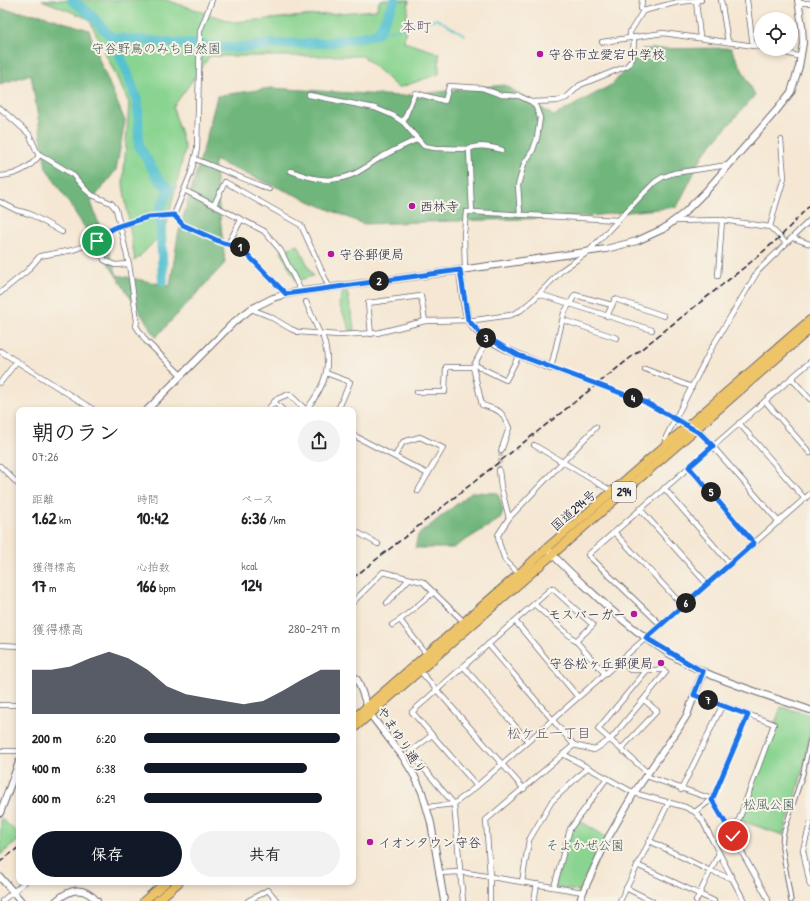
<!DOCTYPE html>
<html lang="ja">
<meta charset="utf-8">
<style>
:root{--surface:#fff;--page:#f2f2f2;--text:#202124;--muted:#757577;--accent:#111827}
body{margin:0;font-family:"Patrick Hand","Klee One",sans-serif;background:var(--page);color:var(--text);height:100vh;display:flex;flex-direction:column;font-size:15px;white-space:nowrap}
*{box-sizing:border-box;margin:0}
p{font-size:13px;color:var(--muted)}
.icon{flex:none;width:22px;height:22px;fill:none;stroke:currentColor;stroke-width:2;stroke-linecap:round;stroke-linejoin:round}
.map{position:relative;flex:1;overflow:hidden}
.details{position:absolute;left:16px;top:407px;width:340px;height:478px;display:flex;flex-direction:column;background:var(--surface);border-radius:8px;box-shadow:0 2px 6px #0003}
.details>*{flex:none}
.buttons{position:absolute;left:754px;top:12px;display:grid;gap:8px}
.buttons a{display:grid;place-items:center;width:44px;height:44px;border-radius:50%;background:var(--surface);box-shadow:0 2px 6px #0003;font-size:20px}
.pin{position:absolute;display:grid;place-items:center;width:34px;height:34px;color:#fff;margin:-17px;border:2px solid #fff;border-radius:50%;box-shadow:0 1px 4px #0007}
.km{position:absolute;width:20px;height:20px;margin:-10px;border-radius:50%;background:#222;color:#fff;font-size:11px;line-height:20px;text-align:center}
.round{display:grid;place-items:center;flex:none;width:42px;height:42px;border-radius:21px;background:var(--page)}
.overview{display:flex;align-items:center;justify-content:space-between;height:68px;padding:0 16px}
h1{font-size:22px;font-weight:800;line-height:30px}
.metrics{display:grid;grid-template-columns:repeat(3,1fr);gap:6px;height:68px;padding:4px 16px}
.metrics div{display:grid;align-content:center}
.metrics b{font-size:17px;font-weight:800}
.metrics small{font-size:11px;font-weight:400}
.metrics p{font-size:11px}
.chart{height:112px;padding:8px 16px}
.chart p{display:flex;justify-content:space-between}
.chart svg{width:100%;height:72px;margin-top:4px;fill:var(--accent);opacity:.7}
.primary-button{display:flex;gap:8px;margin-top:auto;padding:8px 16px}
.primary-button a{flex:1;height:46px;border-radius:24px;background:var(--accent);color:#fff;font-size:16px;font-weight:800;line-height:46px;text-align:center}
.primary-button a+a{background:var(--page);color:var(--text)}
ul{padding:0 16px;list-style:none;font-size:13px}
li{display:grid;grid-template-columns:64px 48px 1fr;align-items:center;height:30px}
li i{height:10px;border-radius:5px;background:var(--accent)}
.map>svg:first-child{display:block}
.green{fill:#8ad491;stroke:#567b66}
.forest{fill:#6fb67b;stroke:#486c5b}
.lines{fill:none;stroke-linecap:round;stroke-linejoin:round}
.stream{stroke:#57c2d0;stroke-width:1.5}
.river{stroke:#57c2d0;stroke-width:10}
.minor-tunnel{stroke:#cbc0b5;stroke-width:4.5;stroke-dasharray:4.5 2;stroke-linecap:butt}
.pedestrian-casing{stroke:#6c6770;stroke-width:5.5}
.minor-casing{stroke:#6c6770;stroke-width:6}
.tertiary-casing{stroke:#6c6770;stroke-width:8}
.trunk-casing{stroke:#6c6770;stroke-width:10}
.pedestrian{stroke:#fff;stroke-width:3.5}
.minor{stroke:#fff;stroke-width:4.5}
.tertiary{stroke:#fff;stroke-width:6}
.trunk{stroke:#eec469;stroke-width:8}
.rail{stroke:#22223b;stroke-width:1.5;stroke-dasharray:6 3;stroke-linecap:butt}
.route-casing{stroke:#fff;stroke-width:8}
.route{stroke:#1a73e8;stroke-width:5}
.poi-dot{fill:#b5179e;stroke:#f7f3e8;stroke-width:1.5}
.labels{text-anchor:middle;stroke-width:4;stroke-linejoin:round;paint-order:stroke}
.shield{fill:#f7f3e8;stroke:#62616f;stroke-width:1}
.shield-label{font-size:12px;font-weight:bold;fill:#22223b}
.park-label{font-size:13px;fill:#415755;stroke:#f7f3e8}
.poi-label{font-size:13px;fill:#22223b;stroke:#f7f3e8;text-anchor:start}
.street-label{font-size:13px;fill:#22223b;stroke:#f7f3e8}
.neighbourhood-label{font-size:14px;fill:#64546e;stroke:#f7f3e8}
.quarter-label{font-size:15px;fill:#64546e;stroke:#f7f3e8}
</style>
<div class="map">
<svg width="810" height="901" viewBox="0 0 810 901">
<rect width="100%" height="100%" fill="#f7f3e8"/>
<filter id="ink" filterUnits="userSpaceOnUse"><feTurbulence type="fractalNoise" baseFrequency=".025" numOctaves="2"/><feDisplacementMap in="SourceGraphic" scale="8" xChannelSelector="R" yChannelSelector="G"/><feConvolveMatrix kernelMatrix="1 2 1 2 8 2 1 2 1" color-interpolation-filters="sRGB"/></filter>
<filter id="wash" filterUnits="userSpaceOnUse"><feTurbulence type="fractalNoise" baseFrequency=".012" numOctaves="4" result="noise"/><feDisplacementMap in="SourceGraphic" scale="16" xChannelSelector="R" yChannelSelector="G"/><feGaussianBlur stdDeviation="0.9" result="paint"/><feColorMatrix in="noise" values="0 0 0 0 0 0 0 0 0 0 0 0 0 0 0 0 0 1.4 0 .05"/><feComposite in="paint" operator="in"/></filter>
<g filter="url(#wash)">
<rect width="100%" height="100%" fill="#f5e7d3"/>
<g class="green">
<polygon points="42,0 166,0 233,22 376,10 380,0 409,0 404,42 439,53 439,74 398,88 363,56 210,56 173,107 185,149 165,231 135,261 123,184 129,103 89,19"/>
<polygon points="298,245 313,276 296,281 281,251"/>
<polygon points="347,291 355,332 351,332 339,304 343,292"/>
<path d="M 781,707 L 810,715 C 810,756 796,796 783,835 L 739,820 Z"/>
<polygon points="1,818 19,834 19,840 0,855"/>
<polygon points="577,819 608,838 583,892 554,887 570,829"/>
</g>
<g class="forest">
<polygon points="0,9 41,15 89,30 98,57 125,121 116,170 91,202 117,275 170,286 178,235 207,136 217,96 271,88 399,96 505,85 554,116 613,84 642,49 731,48 755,95 704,153 677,207 579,217 363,224 214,160 225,263 156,337 46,168 31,74 0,84"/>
<polygon points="472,492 498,493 503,511 500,519 453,548 415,548 418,535"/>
</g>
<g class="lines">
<polyline class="stream" points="377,34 437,19 465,35"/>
<g class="river">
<polyline points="72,0 91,15 112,38 235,48 276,44 326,43 377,34 395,0"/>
<polyline points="112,38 126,69 138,103 139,146 159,180 169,189 160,209 163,281"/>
</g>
</g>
</g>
<g filter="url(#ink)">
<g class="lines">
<polyline class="minor-tunnel" points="499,470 501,451"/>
<g class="pedestrian-casing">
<polyline id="pedestrian" points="791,901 782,847 783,835 803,773 810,740"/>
</g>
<g class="minor-casing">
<g id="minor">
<polyline points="721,0 728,42"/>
<polyline points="747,0 753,46"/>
<polyline points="696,1 700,37"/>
<polyline points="798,3 810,3"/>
<polyline points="643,11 678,2 701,0"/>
<polyline points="630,38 630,32 643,11 641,9 642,0"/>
<polyline points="602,42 663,33 761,47"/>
<polyline points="772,49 801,57"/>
<polyline points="309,95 375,108 392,115 403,122 424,146 435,148 469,149 472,212 466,212 464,234 465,269"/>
<polyline points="532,102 557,101 566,98 580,85 627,66 633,58 634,37"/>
<path d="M 0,108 L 29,134 L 39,156 C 29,169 17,175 0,176"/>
<polyline points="403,122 415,93 445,101 449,86 482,88 501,95 519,96 532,102 536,107 540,118 537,138 533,150 524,164 518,185 520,214"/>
<polyline points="781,140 784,178 776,204 770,227 786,243"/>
<path d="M 469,149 C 478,144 492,147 502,150"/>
<polyline points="39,154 72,174 86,190 92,195 111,203 116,209 129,264 137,321 136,326 146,341 181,375"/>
<polyline points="195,159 269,189"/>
<path d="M 291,171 C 314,180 333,184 356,173 C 366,168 375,160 385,155 C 396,149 407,144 418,139"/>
<polyline points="184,190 264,231 281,251 301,291"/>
<polyline points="0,202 16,210 30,214 62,232"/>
<polyline points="214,205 225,182 301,225 329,287"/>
<polyline points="472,212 618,220"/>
<polyline points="174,215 183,225 223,243 240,247 286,294"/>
<polyline points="673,221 722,220 770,227"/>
<polyline points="793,238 810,244"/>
<polyline points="99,239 104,260 115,265 129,264"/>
<polyline points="228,244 241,220"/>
<polyline points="718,276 722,220"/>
<polyline points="0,293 27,271 40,256 73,250 97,241 109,231 116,227 148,217 174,215 191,173 197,149 200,31 212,0"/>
<polyline points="539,294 652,330"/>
<polyline points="306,302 320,334"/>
<polyline points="612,305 575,295 564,313 551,368 645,402 701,433 779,522"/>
<polyline points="251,309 269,316 291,329 298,332 338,335 377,333 425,321 475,320 511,315 521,310 533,300 562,270 588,252 640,197 655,182 663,177 674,173 728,165"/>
<polyline points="607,316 615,299 664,316"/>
<polyline points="563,320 617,338"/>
<polyline points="371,334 368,303 421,296 425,321"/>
<polyline points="0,351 94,410"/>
<polyline points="475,365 506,380 519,355"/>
<path d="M 473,367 L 482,405 C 500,411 501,409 509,428 L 501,451"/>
<polyline points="645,369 692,387"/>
<polyline points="326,373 350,382 338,410"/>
<polyline points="791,378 810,399"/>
<polyline points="0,383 17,361"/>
<polyline points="417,392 445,392 446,367 473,367 488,339"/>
<polyline points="765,401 810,453"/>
<polyline points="274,402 283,410"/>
<polyline points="267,410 277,399 289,394 306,410"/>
<path d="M 306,410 C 326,385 333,365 322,334"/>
<polyline points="739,423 805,499"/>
<polyline points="353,435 428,474"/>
<polyline points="667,444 666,437 711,349 758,271 810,220"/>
<polyline points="534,445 613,492"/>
<polyline points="395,456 403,442 420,437 443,448 418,491"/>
<polyline points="0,466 19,485"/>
<polyline points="689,467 754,543"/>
<polyline points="499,470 501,487 509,518"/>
<polyline points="664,488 730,564"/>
<polyline points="640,509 707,584"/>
<polyline points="353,528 355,531 378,544"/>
<polyline points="614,532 683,606"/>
<polyline points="519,574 505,560 499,543 498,535 509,518 596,427"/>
<polyline points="353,602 383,572 423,582 464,622"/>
<polyline points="387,603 409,579"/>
<polyline points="534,604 576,641 605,674"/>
<polyline points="515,621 578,697"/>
<polyline points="392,625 400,620"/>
<polyline points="661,625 588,555 810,362"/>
<polyline points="488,644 574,745 594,750 611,739 666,672 662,670 630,670 621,660"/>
<polyline points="0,645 19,646"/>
<polyline points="427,655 400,620 434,592"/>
<polyline points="463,666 528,741"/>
<polyline points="647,670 598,729 648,773"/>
<polyline points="420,671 524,789"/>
<polyline points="695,695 774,724 733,836"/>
<polyline points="0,705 19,705"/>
<polyline points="432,735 410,752 454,804 463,901"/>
<polyline points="621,749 657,711 644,700"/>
<polyline points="0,751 19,751"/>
<polyline points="563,754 634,793 685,807 695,812 702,820 744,901"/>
<polyline points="646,776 712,799 767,897 768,901"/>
<polyline points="477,786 412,712 552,588 593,625 576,641"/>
<polyline points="681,790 722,706"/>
<polyline points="427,807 454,804 477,786 810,494"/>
<polyline points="695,812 712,799 748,715"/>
<polyline points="810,824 803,850 810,885"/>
<polyline points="650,841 710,871 731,878"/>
<polyline points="637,865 714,901"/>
<polyline points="439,873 461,872 583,892"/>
<polyline points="522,882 529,840 552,801 587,768"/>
<polyline points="554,887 570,829 607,778"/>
<polyline points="626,888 652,901"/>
<polyline points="2,901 25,882"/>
<polyline points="248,901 268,890 277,901"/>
<polyline points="490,901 490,876 486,820 574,745"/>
<polyline points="534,901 537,884"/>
<polyline points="620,901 669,802"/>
<polyline points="696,901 719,853"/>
</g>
</g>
<g class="tertiary-casing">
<g id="tertiary">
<path d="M 460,270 C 462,286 463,304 468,319 C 475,340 531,360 551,368"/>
<polyline points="147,410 234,322 251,309 273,298 286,294 304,291 433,274 606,249 637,241 663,229 683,214 707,190 776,111 791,92 799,67 803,43 802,26 798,0"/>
<path d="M 547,548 C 562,566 580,581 597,597 C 629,627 663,654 704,672 C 738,687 775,698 810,710"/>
<polyline points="353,675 358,681 370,714 403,757 415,777 422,792 431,823 444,901"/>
<polyline points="0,813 19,762"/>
<polyline points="0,877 21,901"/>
<path d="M 56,901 C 70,889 83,885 97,901"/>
<polyline points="580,901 583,892 608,838 634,793 677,731 687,715 703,672"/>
</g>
</g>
<g class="trunk-casing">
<g id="trunk">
<polyline points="353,719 519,574 547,548 810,320"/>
<polyline points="353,729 810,329"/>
<polyline points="144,901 166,882"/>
<polyline points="157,901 179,882"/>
</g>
</g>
<use href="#pedestrian" class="pedestrian"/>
<use href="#minor" class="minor"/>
<use href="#tertiary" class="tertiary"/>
<use href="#trunk" class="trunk"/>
<g class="rail">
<polyline points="353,578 751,262 780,237 810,205"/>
<polyline points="0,862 19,847"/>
</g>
</g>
</g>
<g class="lines" filter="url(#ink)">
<g class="route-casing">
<polyline id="route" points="97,241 109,231 116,227 148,217 174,215 183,225 223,243 240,247 286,294 460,270 468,320 481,334 518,355 645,402 700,433 713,446 689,467 754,543 646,638 703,672 694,695 748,715 712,800 733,836"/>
</g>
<use href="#route" class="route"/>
</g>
<g class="poi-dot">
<circle cx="540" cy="54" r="4"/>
<circle cx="412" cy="206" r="4"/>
<circle cx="331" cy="254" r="4"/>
<circle cx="634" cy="614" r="4"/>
<circle cx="661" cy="663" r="4"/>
<circle cx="370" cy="842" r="4"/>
</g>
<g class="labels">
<rect class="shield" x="612" y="482" width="24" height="20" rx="3"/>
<g class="shield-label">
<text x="624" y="496">294</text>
</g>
<g class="park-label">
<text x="156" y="53">守谷野鳥のみち自然園</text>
<text x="769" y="809">松風公園</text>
<text x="585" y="850">そよかぜ公園</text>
</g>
<g class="poi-label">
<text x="548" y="59">守谷市立愛宕中学校</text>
<text x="420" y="211">西林寺</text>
<text x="339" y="259">守谷郵便局</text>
<text x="626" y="619" text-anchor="end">モスバーガー</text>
<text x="653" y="668" text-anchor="end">守谷松ヶ丘郵便局</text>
<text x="378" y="847">イオンタウン守谷</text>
</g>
<g class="street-label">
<text transform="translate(573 510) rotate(-41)" y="5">国道294号</text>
<text transform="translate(402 740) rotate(57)" y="5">やまゆり通り</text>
</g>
<g class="neighbourhood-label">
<text x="549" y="738">松ケ丘一丁目</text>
</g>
<g class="quarter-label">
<text x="416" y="32">本町</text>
</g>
</g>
</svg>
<div class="buttons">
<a><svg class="icon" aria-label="locate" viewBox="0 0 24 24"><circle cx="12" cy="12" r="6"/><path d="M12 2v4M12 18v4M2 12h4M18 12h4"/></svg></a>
</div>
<div class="pin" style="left:97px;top:241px;background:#1e9e55"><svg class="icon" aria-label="arrive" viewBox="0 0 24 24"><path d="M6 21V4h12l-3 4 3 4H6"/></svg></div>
<div class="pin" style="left:733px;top:836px;background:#d93025"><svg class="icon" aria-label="check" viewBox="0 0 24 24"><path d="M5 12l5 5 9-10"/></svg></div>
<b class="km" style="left:240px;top:247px">1</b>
<b class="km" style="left:379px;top:281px">2</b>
<b class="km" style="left:486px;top:338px">3</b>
<b class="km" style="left:633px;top:398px">4</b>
<b class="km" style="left:711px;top:492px">5</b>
<b class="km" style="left:686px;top:603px">6</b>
<b class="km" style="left:708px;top:700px">7</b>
<section class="details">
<div class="overview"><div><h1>朝のラン</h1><p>07:26</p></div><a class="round"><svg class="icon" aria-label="share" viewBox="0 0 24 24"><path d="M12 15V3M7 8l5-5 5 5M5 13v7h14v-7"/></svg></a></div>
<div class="metrics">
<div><p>距離</p><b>1.62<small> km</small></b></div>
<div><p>時間</p><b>10:42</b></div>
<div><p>ペース</p><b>6:36<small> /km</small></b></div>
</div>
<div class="metrics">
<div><p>獲得標高</p><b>17<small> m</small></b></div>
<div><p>心拍数</p><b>166<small> bpm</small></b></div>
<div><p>kcal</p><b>124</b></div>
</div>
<div class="chart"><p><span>獲得標高</span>280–297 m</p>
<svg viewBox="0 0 160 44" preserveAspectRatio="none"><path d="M0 44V17L10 17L20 15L30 10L40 6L50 10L60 17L70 27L80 32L90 34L100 36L110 38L120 36L130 30L140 23L150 17L160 17V44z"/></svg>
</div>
<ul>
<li><b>200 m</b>6:20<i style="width:100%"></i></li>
<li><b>400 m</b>6:38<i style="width:83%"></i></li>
<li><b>600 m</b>6:29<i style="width:91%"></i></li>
</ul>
<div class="primary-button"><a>保存</a><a>共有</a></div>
</section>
</div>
